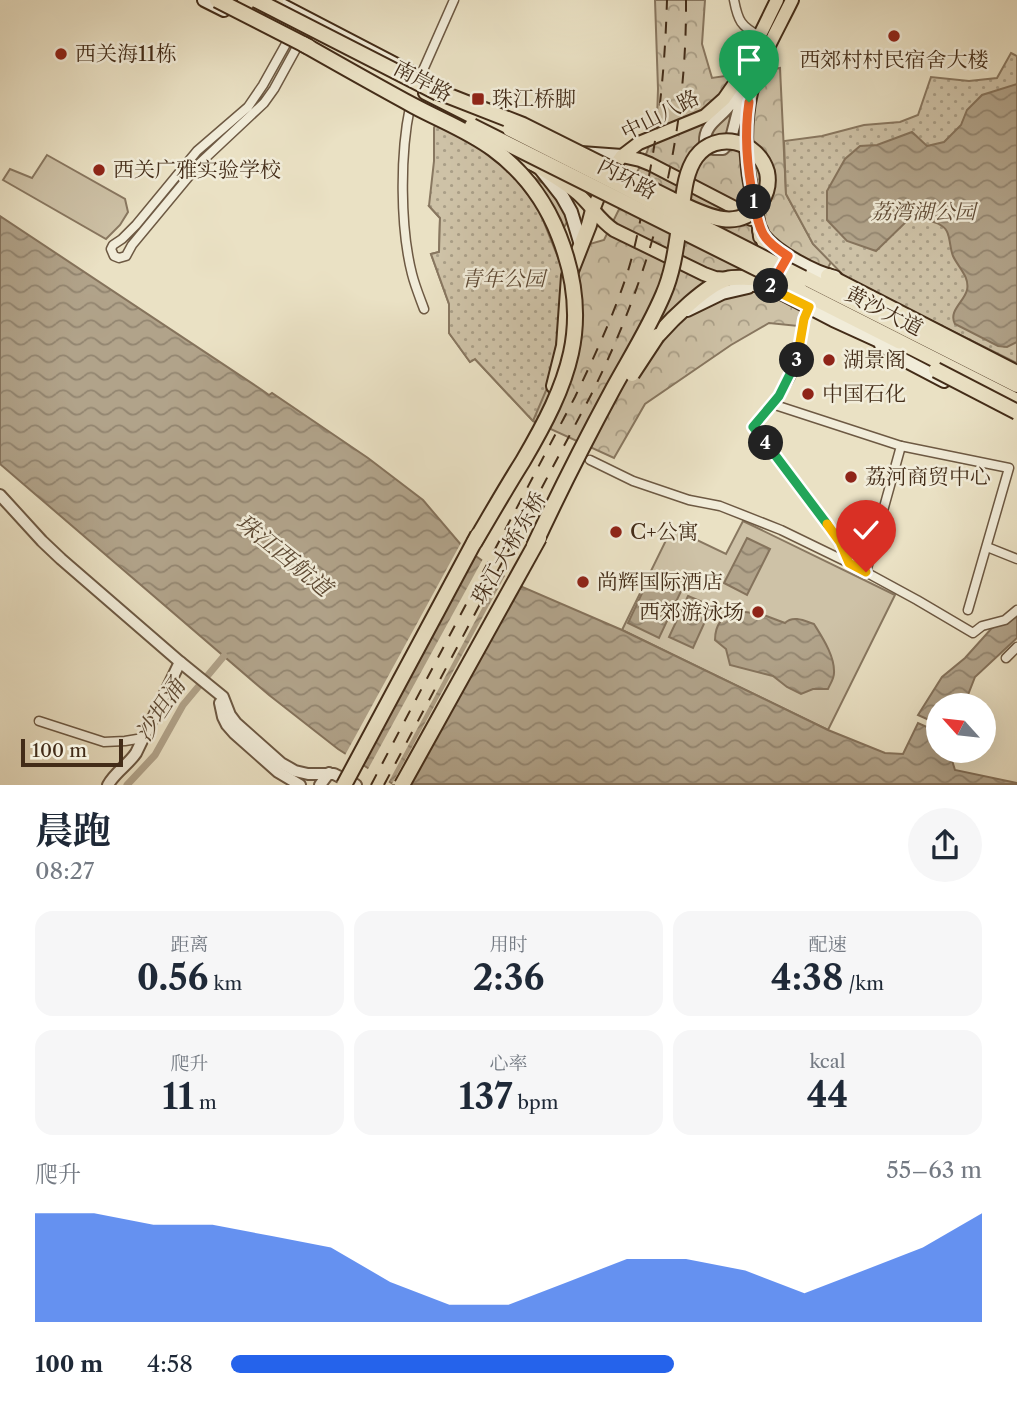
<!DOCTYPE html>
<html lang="zh">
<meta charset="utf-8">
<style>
:root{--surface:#fff;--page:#f6f6f7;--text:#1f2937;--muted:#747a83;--accent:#2563eb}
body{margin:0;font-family:"Libre Caslon Text","Noto Serif SC",serif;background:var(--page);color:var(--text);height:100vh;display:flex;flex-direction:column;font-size:26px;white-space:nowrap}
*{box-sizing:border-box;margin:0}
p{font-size:23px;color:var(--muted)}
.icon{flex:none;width:38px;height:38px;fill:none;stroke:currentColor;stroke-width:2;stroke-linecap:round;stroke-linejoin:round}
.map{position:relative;height:785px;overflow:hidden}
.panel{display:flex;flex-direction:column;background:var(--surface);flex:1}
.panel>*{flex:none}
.needle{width:46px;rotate:297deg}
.buttons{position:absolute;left:926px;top:693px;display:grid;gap:14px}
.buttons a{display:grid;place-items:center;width:70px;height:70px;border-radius:50%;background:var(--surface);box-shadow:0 7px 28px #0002;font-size:35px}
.scale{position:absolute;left:21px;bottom:18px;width:102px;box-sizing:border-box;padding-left:7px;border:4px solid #432c18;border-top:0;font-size:19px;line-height:24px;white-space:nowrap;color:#432c18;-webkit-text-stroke:5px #f1ecd9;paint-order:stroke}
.pin{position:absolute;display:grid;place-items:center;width:60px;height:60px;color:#fff;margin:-72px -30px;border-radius:50% 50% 50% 0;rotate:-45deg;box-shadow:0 0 7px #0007}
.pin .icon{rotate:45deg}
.km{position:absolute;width:35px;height:35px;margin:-18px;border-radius:50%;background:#222;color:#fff;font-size:19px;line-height:35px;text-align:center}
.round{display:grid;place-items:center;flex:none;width:74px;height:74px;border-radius:37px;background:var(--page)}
.summary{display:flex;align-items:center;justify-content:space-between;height:119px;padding:0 35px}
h1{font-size:38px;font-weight:700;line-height:52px}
.figures{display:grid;grid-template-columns:repeat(3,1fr);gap:10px;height:119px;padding:7px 35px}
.figures div{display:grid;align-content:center;border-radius:18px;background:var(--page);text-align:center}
.figures b{font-size:35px;font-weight:700}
.figures small{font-size:19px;font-weight:400}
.figures p{font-size:19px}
.chart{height:196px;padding:14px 35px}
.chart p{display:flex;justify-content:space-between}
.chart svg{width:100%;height:126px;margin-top:7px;fill:var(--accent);opacity:.7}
ul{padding:0 35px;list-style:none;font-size:23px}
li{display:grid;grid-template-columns:112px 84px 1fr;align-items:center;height:52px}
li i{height:18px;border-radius:9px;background:var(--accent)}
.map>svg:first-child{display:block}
.green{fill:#cec2a7;stroke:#887760;stroke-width:2}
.forest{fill:url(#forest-crowns);stroke:#887760;stroke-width:2}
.park{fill:url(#park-dots);stroke:#887760;stroke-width:2}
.water{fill:url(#water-waves);stroke:#85735c;stroke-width:2}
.pier{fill:#eae1c4}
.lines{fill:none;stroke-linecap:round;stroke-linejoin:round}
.canal{stroke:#b1a38a;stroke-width:7}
.river{stroke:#b1a38a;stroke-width:12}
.minor-casing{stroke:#6d5943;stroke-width:11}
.tertiary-casing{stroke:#6d5943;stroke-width:14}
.secondary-casing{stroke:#432c18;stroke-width:16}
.primary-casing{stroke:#432c18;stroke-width:16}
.trunk-casing{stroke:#432c18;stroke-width:18}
.minor{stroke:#f1ecd9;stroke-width:8}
.tertiary{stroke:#f1ecd9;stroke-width:10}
.secondary{stroke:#f1ecd9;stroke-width:12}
.primary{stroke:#eae1c4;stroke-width:12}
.trunk{stroke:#eae1c4;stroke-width:14}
.rail{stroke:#432c18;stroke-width:2;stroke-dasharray:12 12;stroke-linecap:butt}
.trunk-bridge-casing{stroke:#432c18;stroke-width:18;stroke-linecap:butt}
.trunk-bridge{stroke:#eae1c4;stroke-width:14}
.split-1-casing{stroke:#fff;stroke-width:14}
.split-2-casing{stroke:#fff;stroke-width:14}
.split-3-casing{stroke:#fff;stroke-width:14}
.split-4-casing{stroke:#fff;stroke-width:14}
.split-5-casing{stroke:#fff;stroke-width:14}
.split-6-casing{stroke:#fff;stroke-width:14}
.split-1{stroke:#f0652b;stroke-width:9}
.split-2{stroke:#f0652b;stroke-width:9}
.split-3{stroke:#f5b400;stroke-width:9}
.split-4{stroke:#22a559;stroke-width:9}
.split-5{stroke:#22a559;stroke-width:9}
.split-6{stroke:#f5b400;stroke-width:9}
.poi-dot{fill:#8f2418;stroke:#f1ecd9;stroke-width:2.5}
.labels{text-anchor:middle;stroke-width:5;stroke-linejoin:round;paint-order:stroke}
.poi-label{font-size:21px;fill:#432c18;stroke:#f1ecd9;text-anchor:start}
.street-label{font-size:21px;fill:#432c18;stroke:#f1ecd9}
.park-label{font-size:21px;font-style:italic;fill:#5f4a35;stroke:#f1ecd9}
.water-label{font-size:23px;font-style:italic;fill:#5e4a34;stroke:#f1ecd9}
</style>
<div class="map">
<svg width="1017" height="785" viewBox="0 0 1017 785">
<defs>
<pattern id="forest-crowns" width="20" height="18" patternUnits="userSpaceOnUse" patternTransform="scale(1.75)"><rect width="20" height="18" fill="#cec2a7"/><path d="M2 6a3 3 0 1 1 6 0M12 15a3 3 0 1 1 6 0" fill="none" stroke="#a99e87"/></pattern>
<pattern id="park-dots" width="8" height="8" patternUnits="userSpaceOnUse" patternTransform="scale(1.75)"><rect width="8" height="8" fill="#cec2a7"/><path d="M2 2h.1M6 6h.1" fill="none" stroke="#a99e87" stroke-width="1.8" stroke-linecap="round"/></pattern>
<pattern id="water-waves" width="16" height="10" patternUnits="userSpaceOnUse" patternTransform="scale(1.75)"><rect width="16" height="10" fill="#b1a38a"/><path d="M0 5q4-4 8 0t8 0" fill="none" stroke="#928570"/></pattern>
</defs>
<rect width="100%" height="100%" fill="#eae1c4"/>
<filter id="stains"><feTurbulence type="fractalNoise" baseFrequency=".00286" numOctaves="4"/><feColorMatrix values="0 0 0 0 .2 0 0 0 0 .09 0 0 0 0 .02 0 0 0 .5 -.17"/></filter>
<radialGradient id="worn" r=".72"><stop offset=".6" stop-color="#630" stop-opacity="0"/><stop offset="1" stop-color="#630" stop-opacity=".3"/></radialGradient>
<g class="green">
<polygon points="47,155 125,199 128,212 120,225 106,239 3,180 10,169 32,178"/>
<polygon points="743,521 895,595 828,730 622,630 672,528 726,554"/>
</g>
<polygon class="forest" points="655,0 705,0 702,44 712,78 780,68 786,194 813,244 831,262 798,326 769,323 731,345 645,404 614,458 533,421 475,359 470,362 449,333 449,304 431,254 439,252 440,218 429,206 513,188 501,155 544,184 570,217 563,229 569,250 604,240 647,152 657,119 658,89"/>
<g class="park">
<polygon points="1011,53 1017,56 1017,363 847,279 813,244 786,194 784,141 822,136 864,125 900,122 918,115 931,77 969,81 997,78"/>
<polygon points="436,123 464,137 485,151 501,164 520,184 539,210 563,270 560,320 551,379 533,421 475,359 470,362 449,333 449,304 431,254 439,252 440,218 429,206 434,161 434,128"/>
</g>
<g class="water">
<path d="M 1017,84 L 1017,342 L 1007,347 L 998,346 L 955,324 C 948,311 964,302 967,290 C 970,277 958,267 953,256 C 949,247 951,231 942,226 C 934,220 920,219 911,217 L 876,251 L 847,241 L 827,220 L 827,191 L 845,159 L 860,146 L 877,145 L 912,132 L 927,146 L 944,142 L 961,125 L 967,110 L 982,95 Z"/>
<polygon points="0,216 262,390 269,395 272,393 368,458 423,500 462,546 513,583 622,630 828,730 885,753 903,754 918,723 938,732 938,751 949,751 955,770 1017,783 1017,784 393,784 338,749 269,695 0,464"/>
<polygon points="747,538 770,549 747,595 724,583"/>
<polygon points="652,572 683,587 659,638 628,623"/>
<polygon points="688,596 712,606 693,648 669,637"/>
<polygon points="1017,609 1017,638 975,677 964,705 938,705 938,724 918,715 942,677 965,658 991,629 1005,620"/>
<path d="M 737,611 L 761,614 L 785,623 C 793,615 805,621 814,624 C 822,637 835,656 834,673 C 834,679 830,684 828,689 L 813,689 L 801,694 L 787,687 L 773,676 L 730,665 L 726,649 L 715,640 C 715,624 723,615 737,611 Z"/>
</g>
<g class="pier">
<polygon points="462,541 477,552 361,768 344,757"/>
<polygon points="484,557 502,571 387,785 367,771"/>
<polygon points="506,574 521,582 411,785 392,784"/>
</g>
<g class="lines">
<polyline class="canal" points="127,785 155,755 183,705 224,656"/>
<polyline class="river" points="935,731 938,724"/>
<g class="minor-casing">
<g id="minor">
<path d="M 734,0 C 738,21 741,26 759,36"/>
<polyline points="287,42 263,85 248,107 197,151 136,225 122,239 113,245 111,249 114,256 119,258 126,256 132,245 200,163 264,103 274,89 297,47"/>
<polyline points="420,77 454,0"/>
<path d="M 410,107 C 400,154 400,227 412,274 C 415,286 420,298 424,309"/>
<path d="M 809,307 C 801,325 802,343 797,362 C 789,386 769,408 753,427 L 840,542 L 849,563"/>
<polyline points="772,404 901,446 866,572"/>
<polyline points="901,446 1009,468 968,610"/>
<polyline points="590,460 633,481 689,500 720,506 781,530 849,563 917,600 973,633 982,626 1005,620 1017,610"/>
<polyline points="987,547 1017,559"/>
<polyline points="1006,658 1017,647"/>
<polyline points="39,721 104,742 125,741 143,738"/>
</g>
</g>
<g class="tertiary-casing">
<g id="tertiary">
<path d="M 738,82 C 736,90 734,98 730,105 C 721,118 704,124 705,142 L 713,149 L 723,149 L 730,142 L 740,103 L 751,83"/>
<polyline points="0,495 42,541 61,559 180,662 223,697 230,715 236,723 281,763 295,771 308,774 334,774 356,785"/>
<polyline points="220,703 223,717 227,725 234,733 278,772 300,785"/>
<path d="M 108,785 C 115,772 128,765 136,753 L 180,662"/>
<polyline points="320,785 329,773"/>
</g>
</g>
<g class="secondary-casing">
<g id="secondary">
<polyline points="204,0 224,10"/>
<polyline points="272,0 422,78"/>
<polyline points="497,147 539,167 551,182 562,196 571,212 581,245"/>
<polyline points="581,153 622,156"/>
<path d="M 764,236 C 777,252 815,273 835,277"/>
<polyline points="735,281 770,288 781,293 833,320 890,346 902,343"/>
<polyline points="687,310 722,293 748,287"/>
<polyline points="881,345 902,359 944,381"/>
</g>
</g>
<g class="primary-casing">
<g id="primary">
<polyline points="244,0 262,9"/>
<polyline points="425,93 518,140"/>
<polyline points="622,156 640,160 650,164 735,208 751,219"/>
<path d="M 525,159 C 542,170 561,180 577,193 C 591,205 599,220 614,230 L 704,274 L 715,278 L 729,279"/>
<polyline points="593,210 607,175 622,156 639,143 705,116 724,99 740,76 777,0"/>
<path d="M 760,237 C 759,214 750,192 748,169 C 745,143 745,118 751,93 C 758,62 778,29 792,0"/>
</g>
</g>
<g class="trunk-casing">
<g id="trunk">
<polyline points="274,0 276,1"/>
<polyline points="760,230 769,254 782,266 1017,385"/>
<polyline points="828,276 1017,373"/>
<path d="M 657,336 C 672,319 706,285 727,279 C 734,277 742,278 749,278 C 761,277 771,277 782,282 L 1017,401"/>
<polyline points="554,386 564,346 569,276 589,225 593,210"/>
</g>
</g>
<use href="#minor" class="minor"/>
<use href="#tertiary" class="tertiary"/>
<use href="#secondary" class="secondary"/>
<use href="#primary" class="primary"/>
<use href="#trunk" class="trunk"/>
<g class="rail">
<path d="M 371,785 L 575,397 C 594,357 613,317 627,274 C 635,249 640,222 645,196 C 659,130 665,67 667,0"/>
<path d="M 384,785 L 591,395 C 653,270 687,141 686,0"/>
</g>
<g class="trunk-bridge-casing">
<g id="trunk-bridge">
<polyline points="217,0 309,47"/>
<polyline points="256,0 438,93"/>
<path d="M 303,44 C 340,65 377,86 414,106 C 440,120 469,131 493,149 C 523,171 546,202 559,236 C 594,325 568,384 523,461 C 506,488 490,516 474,543"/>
<path d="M 431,89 L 523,125 L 671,199 C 699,212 738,236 761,202 C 767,193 769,182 767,172 C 758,140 716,130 696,157 C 686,171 684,190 682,207 C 677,237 675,268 663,295 C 649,328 630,358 613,389 C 585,441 559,492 534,546"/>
<polyline points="472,126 800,290"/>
<polyline points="510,129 803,278"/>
<polyline points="936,370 1017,412"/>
<polyline points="632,374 657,336"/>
<polyline points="344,785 478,535"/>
<polyline points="402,785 539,538"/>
</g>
</g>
<use href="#trunk-bridge" class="trunk-bridge"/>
</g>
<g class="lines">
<g class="split-1-casing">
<path id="split-1" d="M 749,102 C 744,135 747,169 754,202"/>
</g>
<g class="split-2-casing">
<path id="split-2" d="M 754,202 C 760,232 761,239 788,256 L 771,286"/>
</g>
<g class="split-3-casing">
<polyline id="split-3" points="771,286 770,288 809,307 804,319 797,360"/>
</g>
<g class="split-4-casing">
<polyline id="split-4" points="766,443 753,427 779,396 797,360"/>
</g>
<g class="split-5-casing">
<polyline id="split-5" points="766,443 827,524"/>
</g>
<g class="split-6-casing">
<polyline id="split-6" points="827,524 840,542 849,563 866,572"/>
</g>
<use href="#split-1" class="split-1"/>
<use href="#split-2" class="split-2"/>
<use href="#split-3" class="split-3"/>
<use href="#split-4" class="split-4"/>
<use href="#split-5" class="split-5"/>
<use href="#split-6" class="split-6"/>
</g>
<g class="poi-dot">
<circle cx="894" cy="36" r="7"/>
<circle cx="61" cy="54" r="7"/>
<rect x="471" y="92" width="14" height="14" rx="3.5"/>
<circle cx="99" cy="170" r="7"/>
<circle cx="829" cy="360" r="7"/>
<circle cx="808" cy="394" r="7"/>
<circle cx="851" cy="477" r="7"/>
<circle cx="616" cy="532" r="7"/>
<circle cx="583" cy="582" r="7"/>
<circle cx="758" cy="612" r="7"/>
</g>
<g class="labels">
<g class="poi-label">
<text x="75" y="61">西关海11栋</text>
<text x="894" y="67" text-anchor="middle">西郊村村民宿舍大楼</text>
<text x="492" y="106">珠江桥脚</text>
<text x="113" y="177">西关广雅实验学校</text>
<text x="843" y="367">湖景阁</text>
<text x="822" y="401">中国石化</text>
<text x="865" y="484">荔河商贸中心</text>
<text x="630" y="539">C+公寓</text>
<text x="597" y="589">尚辉国际酒店</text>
<text x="744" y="619" text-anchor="end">西郊游泳场</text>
</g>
<g class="street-label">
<text transform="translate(423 81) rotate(28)" y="7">南岸路</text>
<text transform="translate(660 115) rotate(-27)" y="7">中山八路</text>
<text transform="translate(627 179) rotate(27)" y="7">内环路</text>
<text transform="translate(884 311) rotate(27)" y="7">黄沙大道</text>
<text transform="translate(509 548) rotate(-60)" y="7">珠江大桥东桥</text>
</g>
<g class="park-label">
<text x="923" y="219">荔湾湖公园</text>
<text x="503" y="286">青年公园</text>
</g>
<g class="water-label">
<text transform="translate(284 555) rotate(39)" y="8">珠江西航道</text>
<text transform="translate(160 710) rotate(-57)" y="8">沙坦涌</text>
</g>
</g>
<rect width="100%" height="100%" filter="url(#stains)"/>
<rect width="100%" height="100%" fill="url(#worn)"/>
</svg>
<div class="buttons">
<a><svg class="needle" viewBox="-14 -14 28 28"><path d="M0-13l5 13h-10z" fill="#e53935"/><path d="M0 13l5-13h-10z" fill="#747a83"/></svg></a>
</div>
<div class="scale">100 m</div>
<div class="pin" style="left:749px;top:102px;background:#1e9e55"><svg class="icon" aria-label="arrive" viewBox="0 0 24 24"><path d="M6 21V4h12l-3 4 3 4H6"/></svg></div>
<div class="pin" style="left:866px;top:572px;background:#d93025"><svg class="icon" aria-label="check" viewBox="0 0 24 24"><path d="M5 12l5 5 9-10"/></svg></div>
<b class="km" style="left:754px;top:202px">1</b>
<b class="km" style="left:771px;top:286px">2</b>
<b class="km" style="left:797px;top:360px">3</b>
<b class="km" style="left:766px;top:443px">4</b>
</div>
<section class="panel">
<div class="summary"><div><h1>晨跑</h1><p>08:27</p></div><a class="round"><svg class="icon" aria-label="share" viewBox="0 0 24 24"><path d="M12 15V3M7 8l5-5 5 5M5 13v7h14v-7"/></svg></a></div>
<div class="figures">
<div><p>距离</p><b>0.56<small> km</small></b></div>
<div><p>用时</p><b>2:36</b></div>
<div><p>配速</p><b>4:38<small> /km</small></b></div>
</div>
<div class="figures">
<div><p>爬升</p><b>11<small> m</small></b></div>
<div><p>心率</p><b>137<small> bpm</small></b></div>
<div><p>kcal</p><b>44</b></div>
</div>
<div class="chart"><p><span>爬升</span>55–63 m</p>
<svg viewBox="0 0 160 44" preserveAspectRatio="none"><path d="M0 44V6L10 6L20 10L30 10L40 14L50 18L60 30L70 38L80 38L90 30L100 22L110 22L120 26L130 34L140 26L150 18L160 6V44z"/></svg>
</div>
<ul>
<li><b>100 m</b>4:58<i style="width:59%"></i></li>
</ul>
</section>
